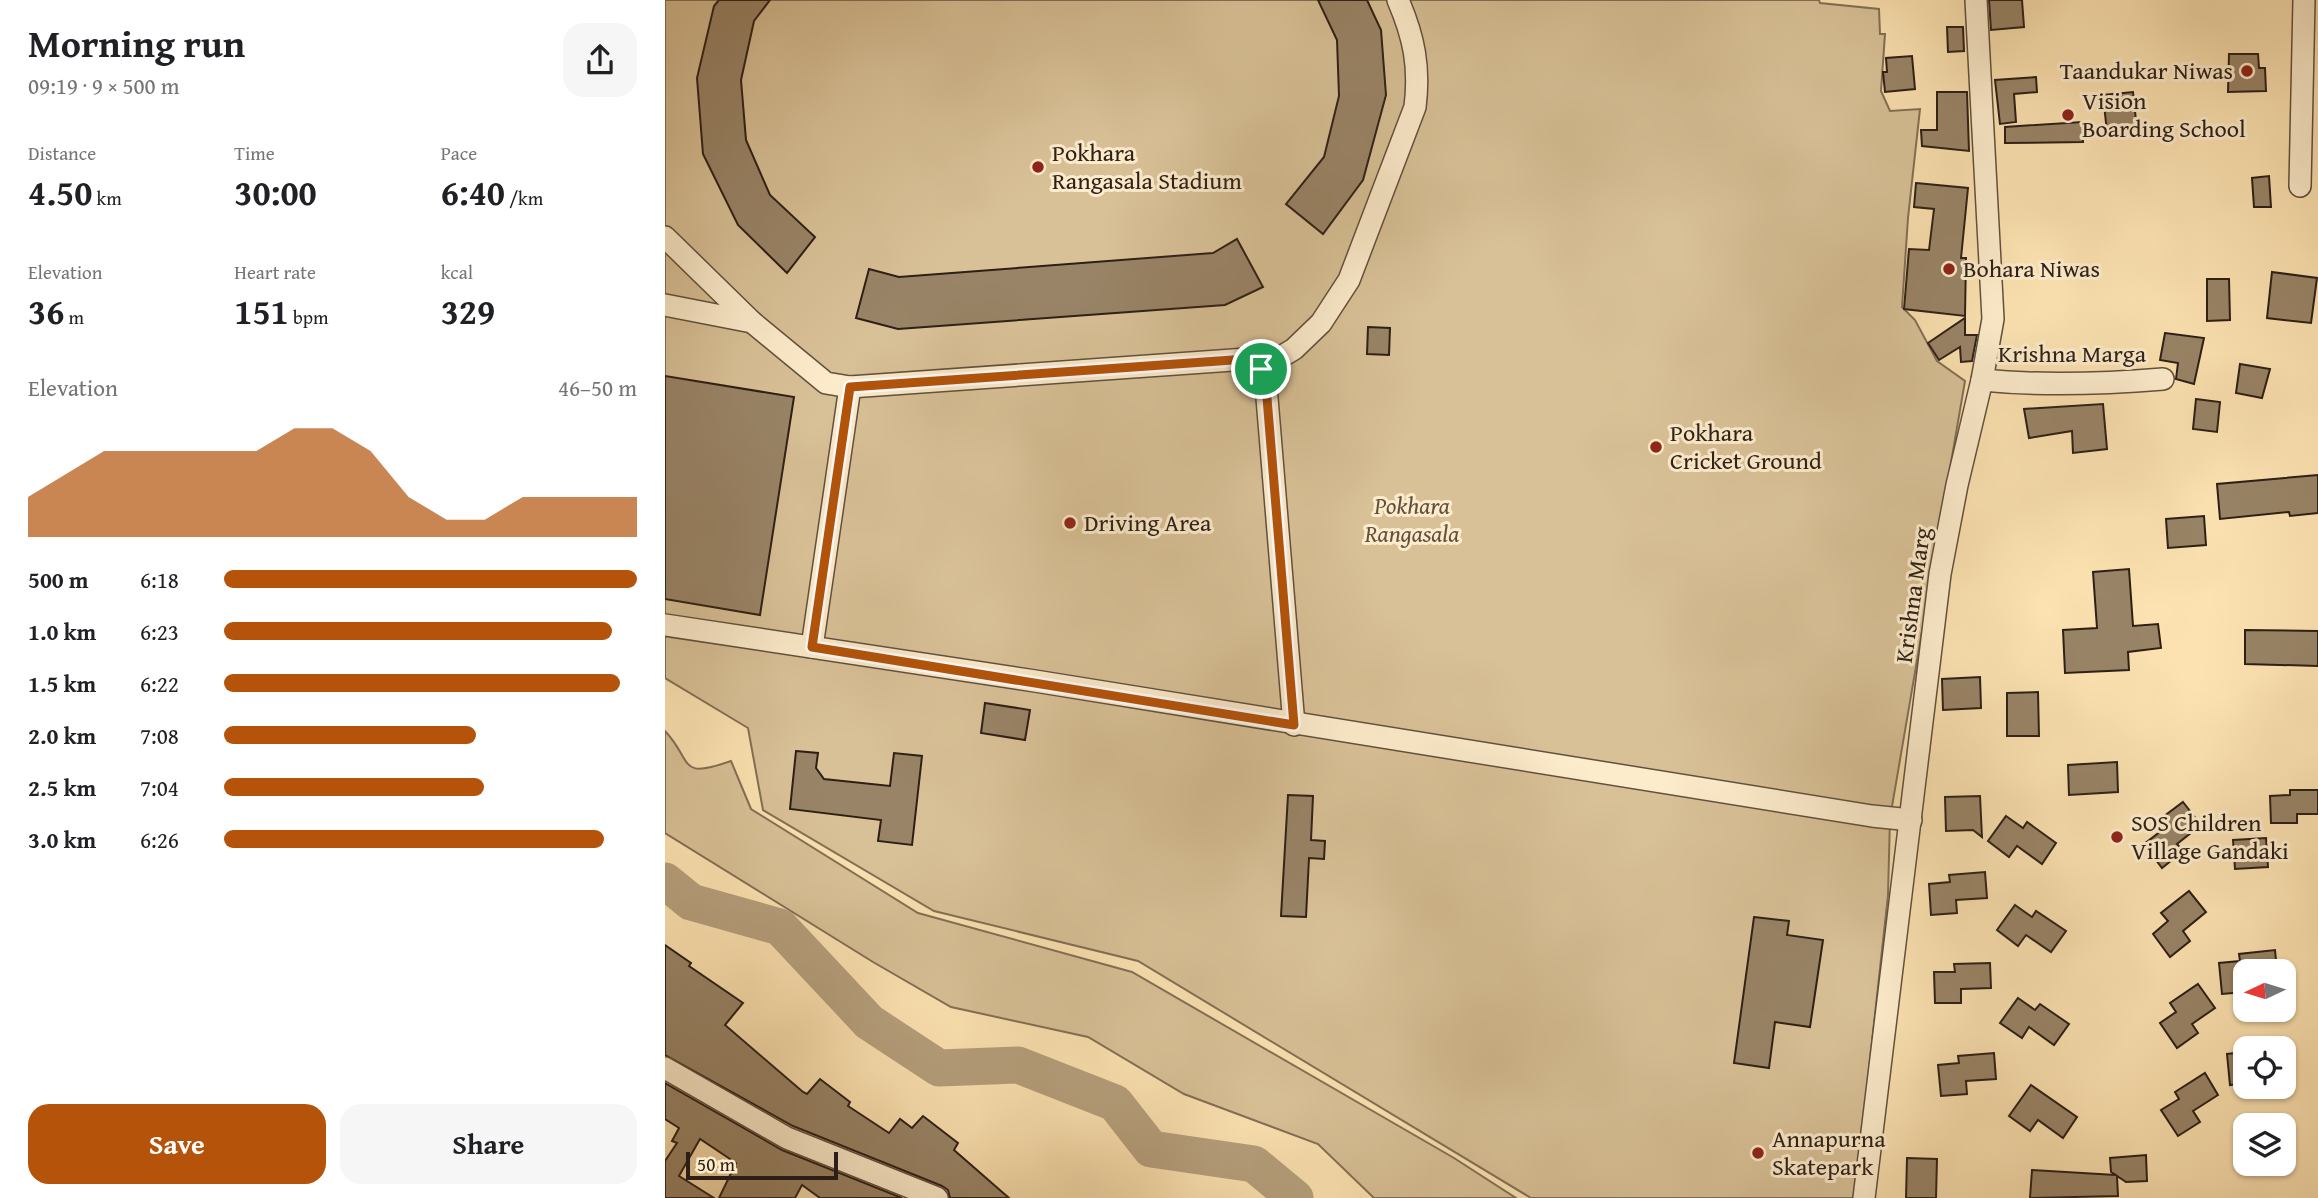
<!DOCTYPE html>
<meta charset="utf-8">
<style>
:root{--surface:#fff;--page:#f6f6f6;--text:#202124;--muted:#757577;--accent:#b45309}
body{margin:0;font-family:"Gentium Book Plus",serif;background:var(--page);color:var(--text);height:100vh;display:flex;flex-direction:column;font-size:26px;white-space:nowrap}
*{box-sizing:border-box;margin:0}
p{font-size:23px;color:var(--muted)}
.icon{flex:none;width:38px;height:38px;fill:none;stroke:currentColor;stroke-width:2;stroke-linecap:round;stroke-linejoin:round}
.map{position:relative;flex:1;overflow:hidden}
.details{display:flex;flex-direction:column;background:var(--surface);width:665px}
.details>*{flex:none}
.needle{width:46px;rotate:266deg}
.tools{position:absolute;left:1568px;top:959px;display:grid;gap:14px}
.tools a{display:grid;place-items:center;width:63px;height:63px;border-radius:14px;background:var(--surface);box-shadow:0 2px 5px #0004;font-size:35px}
.scale{position:absolute;left:21px;bottom:18px;width:152px;box-sizing:border-box;padding-left:7px;border:4px solid #2d1f17;border-top:0;font-size:19px;line-height:24px;white-space:nowrap;color:#2d1f17;-webkit-text-stroke:5px #fdeccc;paint-order:stroke}
.pin{position:absolute;display:grid;place-items:center;width:60px;height:60px;color:#fff;margin:-30px;border:4px solid #fff;border-radius:50%;box-shadow:0 2px 7px #0007}
.round{display:grid;place-items:center;flex:none;width:74px;height:74px;border-radius:21px;background:var(--page)}
.overview{display:flex;align-items:center;justify-content:space-between;height:119px;padding:0 28px}
h1{font-size:38px;font-weight:800;line-height:52px}
.stats{display:grid;grid-template-columns:repeat(3,1fr);gap:10px;height:119px;padding:7px 28px}
.stats div{display:grid;align-content:center}
.stats b{font-size:35px;font-weight:800}
.stats small{font-size:19px;font-weight:400}
.stats p{font-size:19px}
.chart{height:196px;padding:14px 28px}
.chart p{display:flex;justify-content:space-between}
.chart svg{width:100%;height:126px;margin-top:7px;fill:var(--accent);opacity:.7}
.action{display:flex;gap:14px;margin-top:auto;padding:14px 28px}
.action a{flex:1;height:80px;border-radius:21px;background:var(--accent);color:#fff;font-size:28px;font-weight:800;line-height:80px;text-align:center}
.action a+a{background:var(--page);color:var(--text)}
ul{padding:0 28px;list-style:none;font-size:23px}
li{display:grid;grid-template-columns:112px 84px 1fr;align-items:center;height:52px}
li i{height:18px;border-radius:9px;background:var(--accent)}
main{display:flex;flex:1;min-height:0}
.map>svg:first-child{display:block}
.green{fill:#d9c197;stroke:#837057;stroke-width:2}
.lines{fill:none;stroke-linecap:round;stroke-linejoin:round}
.river{stroke:#b6a07d;stroke-width:37}
.building{fill:#998467;stroke:#2d1f17;stroke-width:2}
.minor-casing{stroke:#61503e;stroke-width:24}
.minor{stroke:#fdeccc;stroke-width:21}
.route-casing{stroke:#fff;stroke-width:14}
.route{stroke:#b45309;stroke-width:9}
.poi-dot{fill:#8f2418;stroke:#fdeccc;stroke-width:2.5}
.labels{text-anchor:middle;stroke-width:6;stroke-linejoin:round;paint-order:stroke}
.poi-label{font-size:24px;fill:#2d1f17;stroke:#fdeccc;text-anchor:start}
.street-label{font-size:24px;fill:#2d1f17;stroke:#fdeccc}
.park-label{font-size:24px;font-style:italic;fill:#61503d;stroke:#fdeccc}
</style>
<main>
<section class="details">
<div class="overview"><div><h1>Morning run</h1><p>09:19 · 9 × 500 m</p></div><a class="round"><svg class="icon" aria-label="share" viewBox="0 0 24 24"><path d="M12 15V3M7 8l5-5 5 5M5 13v7h14v-7"/></svg></a></div>
<div class="stats">
<div><p>Distance</p><b>4.50<small> km</small></b></div>
<div><p>Time</p><b>30:00</b></div>
<div><p>Pace</p><b>6:40<small> /km</small></b></div>
</div>
<div class="stats">
<div><p>Elevation</p><b>36<small> m</small></b></div>
<div><p>Heart rate</p><b>151<small> bpm</small></b></div>
<div><p>kcal</p><b>329</b></div>
</div>
<div class="chart"><p><span>Elevation</span>46–50 m</p>
<svg viewBox="0 0 160 44" preserveAspectRatio="none"><path d="M0 44V30L10 22L20 14L30 14L40 14L50 14L60 14L70 6L80 6L90 14L100 30L110 38L120 38L130 30L140 30L150 30L160 30V44z"/></svg>
</div>
<ul>
<li><b>500 m</b>6:18<i style="width:100%"></i></li>
<li><b>1.0 km</b>6:23<i style="width:94%"></i></li>
<li><b>1.5 km</b>6:22<i style="width:96%"></i></li>
<li><b>2.0 km</b>7:08<i style="width:61%"></i></li>
<li><b>2.5 km</b>7:04<i style="width:63%"></i></li>
<li><b>3.0 km</b>6:26<i style="width:92%"></i></li>
</ul>
<div class="action"><a>Save</a><a>Share</a></div>
</section>
<div class="map">
<svg width="1653" height="1198" viewBox="0 0 1653 1198">
<rect width="100%" height="100%" fill="#fce2b1"/>
<filter id="stains"><feTurbulence type="fractalNoise" baseFrequency=".00286" numOctaves="4"/><feColorMatrix values="0 0 0 0 .2 0 0 0 0 .09 0 0 0 0 .02 0 0 0 .5 -.17"/></filter>
<radialGradient id="worn" r=".72"><stop offset=".6" stop-color="#630" stop-opacity="0"/><stop offset="1" stop-color="#630" stop-opacity=".3"/></radialGradient>
<g class="green">
<polygon points="0,0 1154,0 1155,3 1214,9 1215,34 1220,34 1216,91 1225,111 1255,109 1243,218 1237,307 1250,320 1272,361 1300,381 1225,818 1223,895 1190,1198 866,1198 473,961 269,911 98,810 83,728 0,678"/>
<path d="M 0,731 C 29,762 12,780 66,761 L 86,809 L 253,913 L 467,972 L 789,1158 L 851,1198 L 709,1198 L 653,1144 L 519,1094 L 423,1037 L 286,1007 L 208,962 L 0,833 Z"/>
</g>
<g class="lines">
<polyline class="river" points="0,881 26,902 115,927 204,1022 274,1068 353,1065 450,1103 486,1149 589,1164 630,1198"/>
</g>
<g class="building">
<polygon points="54,0 105,0 89,21 76,80 81,140 105,195 150,237 122,273 73,225 38,154 32,78 49,6"/>
<polygon points="653,0 702,0 716,30 721,95 698,180 658,234 621,204 659,157 674,96 672,40"/>
<polygon points="1324,0 1357,0 1359,27 1326,30"/>
<polygon points="1282,27 1298,27 1299,51 1283,52"/>
<polygon points="1564,54 1593,54 1594,68 1600,68 1601,91 1563,92"/>
<polygon points="1247,56 1250,89 1220,92 1218,72 1222,72 1221,58"/>
<polygon points="1371,77 1372,92 1349,94 1351,122 1335,124 1330,80"/>
<polygon points="1272,92 1302,92 1304,151 1257,146 1256,130 1272,130"/>
<polygon points="1468,92 1472,130 1442,132 1438,95"/>
<polygon points="1417,122 1418,142 1340,143 1340,127"/>
<polygon points="1604,176 1606,207 1589,207 1587,178"/>
<polygon points="1251,183 1303,188 1296,258 1301,258 1300,316 1239,309 1244,249 1264,250 1269,209 1249,207"/>
<polygon points="572,239 598,287 560,305 233,329 191,318 204,269 234,277 548,253"/>
<polygon points="1607,272 1652,278 1646,323 1602,318"/>
<polygon points="1542,279 1564,279 1565,320 1542,321"/>
<polygon points="1300,318 1300,335 1312,335 1307,361 1296,362 1295,347 1274,360 1263,343"/>
<polygon points="703,327 725,328 724,355 702,354"/>
<polygon points="1500,333 1539,338 1529,384 1511,379 1513,363 1495,360"/>
<polygon points="1575,364 1605,369 1597,398 1571,393"/>
<polygon points="0,376 129,397 95,615 0,599"/>
<polygon points="1531,399 1555,402 1552,432 1528,429"/>
<polygon points="1438,404 1442,449 1408,453 1407,431 1364,438 1359,409"/>
<polygon points="1653,475 1653,513 1625,516 1624,512 1555,519 1552,484"/>
<polygon points="1539,516 1541,545 1503,548 1501,519"/>
<polygon points="1464,569 1468,626 1493,624 1496,648 1463,652 1464,670 1400,673 1398,630 1432,628 1428,572"/>
<polygon points="1580,630 1653,631 1653,666 1580,664"/>
<polygon points="1315,677 1316,708 1278,710 1277,679"/>
<polygon points="1373,692 1374,736 1342,736 1342,693"/>
<polygon points="320,703 365,710 360,740 316,733"/>
<polygon points="131,751 153,753 151,768 159,779 225,786 229,753 257,756 247,845 213,841 216,820 125,809"/>
<polygon points="1452,762 1453,792 1404,795 1403,765"/>
<polygon points="1625,790 1653,790 1653,814 1632,814 1632,823 1606,823 1605,796 1625,795"/>
<polygon points="623,795 648,796 646,840 660,841 659,859 644,858 641,917 616,916"/>
<polygon points="1315,796 1317,837 1308,830 1281,831 1280,797"/>
<polygon points="1518,802 1536,825 1512,844 1518,851 1497,868 1479,844 1496,831 1490,823"/>
<polygon points="1341,816 1358,828 1362,822 1391,843 1377,864 1352,846 1344,857 1323,841"/>
<polygon points="1601,838 1603,867 1570,869 1568,840"/>
<polygon points="1320,872 1322,898 1291,900 1292,913 1266,915 1264,884 1285,882 1284,875"/>
<polygon points="1524,891 1541,912 1518,931 1525,941 1505,957 1488,934 1503,921 1496,913"/>
<polygon points="1350,905 1367,917 1371,911 1401,931 1386,952 1361,935 1353,946 1332,930"/>
<polygon points="1089,917 1124,921 1122,935 1158,940 1145,1027 1110,1022 1104,1068 1069,1063"/>
<polygon points="0,945 26,963 24,966 78,1003 60,1025 138,1092 142,1094 155,1079 185,1102 183,1106 224,1133 235,1119 247,1128 258,1116 293,1143 289,1150 344,1198 285,1198 283,1190 277,1186 128,1126 0,1055"/>
<polygon points="1610,950 1612,971 1580,971 1580,992 1557,994 1554,963 1575,961 1574,954"/>
<polygon points="1325,963 1326,988 1296,989 1296,1003 1270,1003 1269,972 1290,972 1289,964"/>
<polygon points="1533,984 1550,1008 1527,1024 1533,1033 1512,1048 1495,1023 1511,1012 1505,1003"/>
<polygon points="1353,998 1370,1010 1375,1004 1404,1024 1389,1045 1364,1027 1357,1038 1335,1023"/>
<polygon points="1580,1052 1580,1083 1565,1085 1562,1054"/>
<polygon points="1329,1053 1331,1079 1301,1081 1302,1094 1276,1096 1273,1065 1294,1063 1293,1056"/>
<polygon points="1540,1073 1553,1095 1528,1111 1535,1122 1513,1136 1496,1110 1514,1099 1510,1092"/>
<polygon points="0,1083 117,1150 237,1198 155,1198 137,1185 130,1198 54,1198 71,1163 35,1139 14,1176 49,1198 0,1198 0,1161 12,1143 7,1141 14,1128 0,1119"/>
<polygon points="1366,1085 1412,1117 1398,1138 1373,1120 1365,1131 1344,1116"/>
<polygon points="1481,1155 1482,1181 1461,1182 1452,1176 1453,1196 1365,1198 1367,1170 1451,1175 1446,1172 1445,1158"/>
<polygon points="1242,1158 1272,1159 1271,1198 1241,1198"/>
</g>
<g class="lines">
<g class="minor-casing">
<g id="minor">
<polyline points="1635,186 1639,0"/>
<polyline points="0,237 87,322 161,383 185,387 582,359 596,369 601,386 629,725"/>
<polyline points="0,305 87,322"/>
<path d="M 596,369 L 629,349 L 656,323 L 684,280 L 750,107 C 755,67 749,37 733,0"/>
<path d="M 1317,380 C 1378,386 1437,384 1498,379"/>
<polyline points="0,625 370,681 1207,816 1246,820"/>
<polyline points="147,647 185,387"/>
<polyline points="0,1068 122,1138 272,1198"/>
<polyline points="1199,1198 1275,574 1292,485 1317,380 1328,319 1311,0"/>
</g>
</g>
<use href="#minor" class="minor"/>
</g>
<g class="lines">
<g class="route-casing">
<polygon id="route" points="582,359 596,369 601,386 629,725 147,647 185,387"/>
</g>
<use href="#route" class="route"/>
</g>
<g class="poi-dot">
<circle cx="1582" cy="71" r="7"/>
<circle cx="1403" cy="115" r="7"/>
<circle cx="373" cy="167" r="7"/>
<circle cx="1284" cy="269" r="7"/>
<circle cx="991" cy="447" r="7"/>
<circle cx="405" cy="523" r="7"/>
<circle cx="1452" cy="837" r="7"/>
<circle cx="1093" cy="1153" r="7"/>
</g>
<g class="labels">
<g class="poi-label">
<text x="1568" y="79" text-anchor="end">Taandukar Niwas</text>
<text x="1417" y="109">Vision<tspan x="1417" dy="28">Boarding School</tspan></text>
<text x="387" y="161">Pokhara<tspan x="387" dy="28">Rangasala Stadium</tspan></text>
<text x="1298" y="277">Bohara Niwas</text>
<text x="1005" y="441">Pokhara<tspan x="1005" dy="28">Cricket Ground</tspan></text>
<text x="419" y="531">Driving Area</text>
<text x="1466" y="831">SOS Children<tspan x="1466" dy="28">Village Gandaki</tspan></text>
<text x="1107" y="1147">Annapurna<tspan x="1107" dy="28">Skatepark</tspan></text>
</g>
<g class="street-label">
<text x="1407" y="362">Krishna Marga</text>
<text transform="translate(1248 595) rotate(-82)" y="8">Krishna Marg</text>
</g>
<g class="park-label">
<text x="747" y="514">Pokhara<tspan x="747" dy="28">Rangasala</tspan></text>
</g>
</g>
<rect width="100%" height="100%" filter="url(#stains)"/>
<rect width="100%" height="100%" fill="url(#worn)"/>
</svg>
<div class="tools">
<a><svg class="needle" viewBox="-14 -14 28 28"><path d="M0-13l5 13h-10z" fill="#e53935"/><path d="M0 13l5-13h-10z" fill="#757577"/></svg></a>
<a><svg class="icon" aria-label="locate" viewBox="0 0 24 24"><circle cx="12" cy="12" r="6"/><path d="M12 2v4M12 18v4M2 12h4M18 12h4"/></svg></a>
<a><svg class="icon" aria-label="layers" viewBox="0 0 24 24"><path d="M12 4l9 5-9 5-9-5zM3 14l9 5 9-5"/></svg></a>
</div>
<div class="scale">50 m</div>
<div class="pin" style="left:596px;top:369px;background:#1e9e55"><svg class="icon" aria-label="arrive" viewBox="0 0 24 24"><path d="M6 21V4h12l-3 4 3 4H6"/></svg></div>
</div>
</main>
